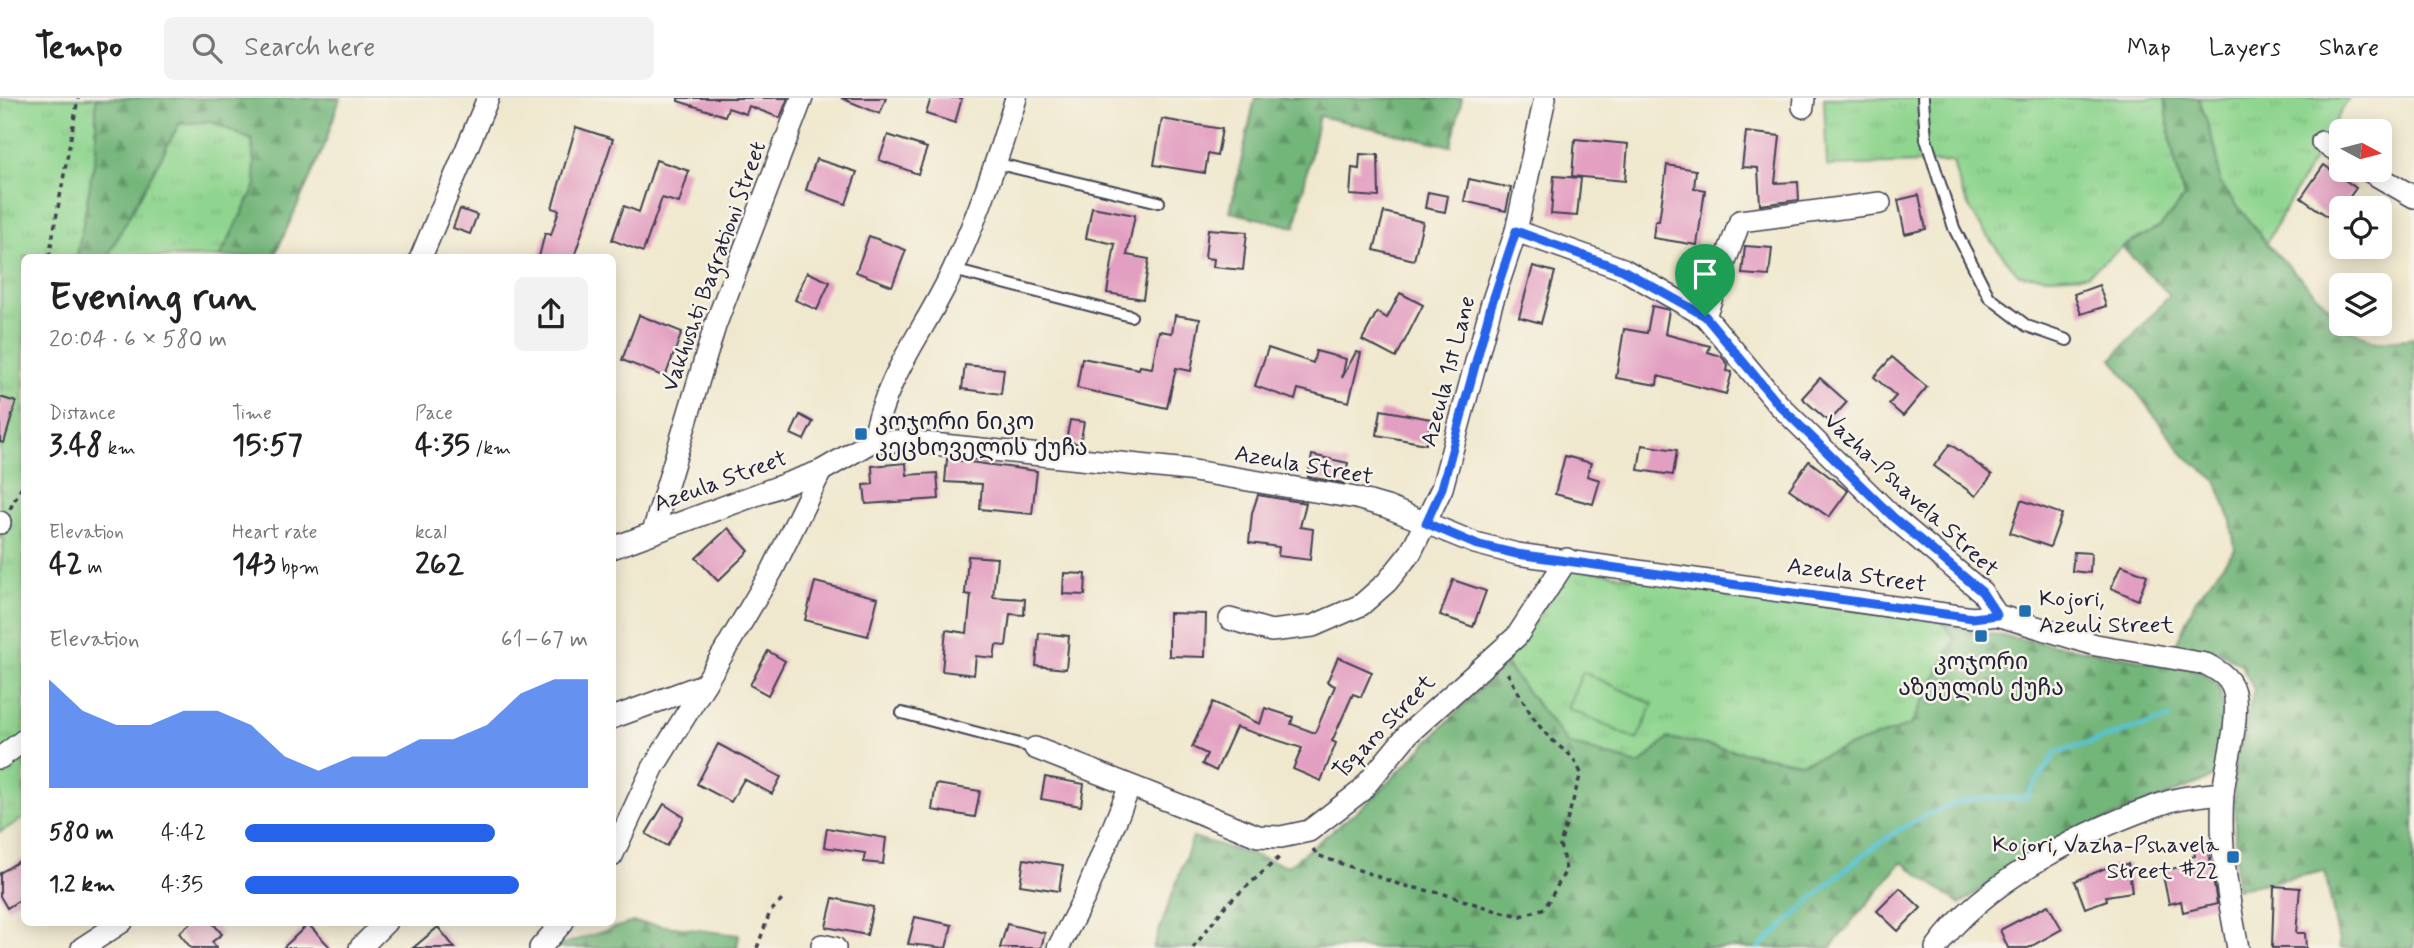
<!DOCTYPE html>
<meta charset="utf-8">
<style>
:root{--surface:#fff;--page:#f2f2f2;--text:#222;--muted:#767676;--line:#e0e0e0;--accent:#2563eb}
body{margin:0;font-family:Mynerve,"Noto Sans Georgian",sans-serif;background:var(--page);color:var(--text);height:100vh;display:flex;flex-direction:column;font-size:26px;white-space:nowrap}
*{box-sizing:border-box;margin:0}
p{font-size:23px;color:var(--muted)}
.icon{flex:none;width:38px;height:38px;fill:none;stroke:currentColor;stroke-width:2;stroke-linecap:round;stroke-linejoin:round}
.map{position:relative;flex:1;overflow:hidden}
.sheet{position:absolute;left:21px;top:156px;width:595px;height:672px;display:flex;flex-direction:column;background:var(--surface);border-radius:10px;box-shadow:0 4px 18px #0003}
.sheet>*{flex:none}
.needle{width:46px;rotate:97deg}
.controls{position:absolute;left:2329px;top:21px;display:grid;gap:14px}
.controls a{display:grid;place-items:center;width:63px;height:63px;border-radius:10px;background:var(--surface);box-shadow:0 4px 18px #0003;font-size:35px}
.pin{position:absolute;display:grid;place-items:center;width:60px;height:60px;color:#fff;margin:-72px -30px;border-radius:50% 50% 50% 0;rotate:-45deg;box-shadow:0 0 7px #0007}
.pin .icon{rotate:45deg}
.round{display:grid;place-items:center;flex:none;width:74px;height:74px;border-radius:10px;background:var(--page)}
.overview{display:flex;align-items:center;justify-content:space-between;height:119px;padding:0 28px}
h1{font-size:38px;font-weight:800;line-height:52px}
.figures{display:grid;grid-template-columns:repeat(3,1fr);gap:10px;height:119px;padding:7px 28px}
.figures div{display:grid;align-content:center}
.figures b{font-size:30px;font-weight:800}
.figures small{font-size:19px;font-weight:400}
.figures p{font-size:19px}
.chart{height:196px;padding:14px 28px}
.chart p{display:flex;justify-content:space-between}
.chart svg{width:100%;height:126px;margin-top:7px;fill:var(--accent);opacity:.7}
ul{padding:0 28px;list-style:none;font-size:23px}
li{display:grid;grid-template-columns:112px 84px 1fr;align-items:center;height:52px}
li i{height:18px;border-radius:9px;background:var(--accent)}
header{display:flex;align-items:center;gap:42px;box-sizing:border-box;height:98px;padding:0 35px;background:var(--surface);border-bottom:2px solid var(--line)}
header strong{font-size:33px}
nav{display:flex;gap:38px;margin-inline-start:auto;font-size:24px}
.search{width:490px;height:63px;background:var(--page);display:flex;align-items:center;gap:18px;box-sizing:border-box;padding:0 24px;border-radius:10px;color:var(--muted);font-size:26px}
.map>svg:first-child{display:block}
.grass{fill:url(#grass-tufts);stroke:#587c65;stroke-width:2}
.forest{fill:url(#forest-firs);stroke:#4a6c5a;stroke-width:2}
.pitch{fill:#8fd58f;stroke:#587c65;stroke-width:2}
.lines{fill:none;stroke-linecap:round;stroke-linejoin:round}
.stream{stroke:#57c3d1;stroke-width:5}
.building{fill:#e39fc1}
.lane-casing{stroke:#414051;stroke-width:14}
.street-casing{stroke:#414051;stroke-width:24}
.path{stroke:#414051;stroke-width:3.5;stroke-dasharray:5 5;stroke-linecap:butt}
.lane{stroke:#fff;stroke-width:10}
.street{stroke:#fff;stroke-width:21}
.route-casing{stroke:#fff;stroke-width:14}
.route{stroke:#2563eb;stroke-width:9}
.poi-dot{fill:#1f6fb2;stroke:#f7f3e8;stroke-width:2.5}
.labels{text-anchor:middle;stroke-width:5;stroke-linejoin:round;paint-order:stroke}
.street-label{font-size:23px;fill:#22223b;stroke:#f7f3e8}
.poi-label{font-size:23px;fill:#22223b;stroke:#f7f3e8;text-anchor:start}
</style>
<header>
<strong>Tempo</strong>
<div class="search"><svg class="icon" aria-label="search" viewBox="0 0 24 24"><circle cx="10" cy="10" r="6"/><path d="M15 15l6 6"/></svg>Search here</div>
<nav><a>Map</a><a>Layers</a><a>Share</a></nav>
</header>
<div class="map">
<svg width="2414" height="850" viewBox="0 0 2414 850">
<defs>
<pattern id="grass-tufts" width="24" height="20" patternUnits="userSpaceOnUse" patternTransform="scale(1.75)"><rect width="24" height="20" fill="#8fd58f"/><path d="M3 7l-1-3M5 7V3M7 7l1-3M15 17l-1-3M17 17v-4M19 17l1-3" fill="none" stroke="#7bb77c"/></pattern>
<pattern id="forest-firs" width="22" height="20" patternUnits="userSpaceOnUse" patternTransform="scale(1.75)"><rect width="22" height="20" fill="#73b67a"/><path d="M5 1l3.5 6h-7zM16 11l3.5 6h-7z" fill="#5e9465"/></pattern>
</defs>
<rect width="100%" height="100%" fill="#f7f3e8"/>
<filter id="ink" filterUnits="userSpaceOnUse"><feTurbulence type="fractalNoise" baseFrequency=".0143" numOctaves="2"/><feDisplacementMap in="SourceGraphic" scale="14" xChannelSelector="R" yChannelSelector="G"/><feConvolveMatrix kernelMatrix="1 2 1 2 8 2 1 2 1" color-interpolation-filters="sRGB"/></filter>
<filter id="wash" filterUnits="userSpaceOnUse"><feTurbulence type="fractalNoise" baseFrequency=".00686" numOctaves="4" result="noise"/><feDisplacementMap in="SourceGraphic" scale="28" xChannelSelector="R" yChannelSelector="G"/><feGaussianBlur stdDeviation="1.57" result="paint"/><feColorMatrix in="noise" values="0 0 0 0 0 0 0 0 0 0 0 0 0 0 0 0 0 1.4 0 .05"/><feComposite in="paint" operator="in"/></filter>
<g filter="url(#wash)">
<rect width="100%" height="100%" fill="#f0e8ce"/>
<g class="grass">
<polygon points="1,0 96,0 96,54 77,159 24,159 24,720 0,734 0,471 4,441 0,440"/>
<path d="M 1824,0 L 2165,0 L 2171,45 L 2184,100 L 2160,129 L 2122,149 L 2087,177 L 2048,179 L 2018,176 C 1989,142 1962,109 1953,64 L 1827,68 Z"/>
<polygon points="2199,0 2349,0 2266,145 2220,85 2216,53"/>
<polygon points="210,23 252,42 256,87 220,159 107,159 179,26"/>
<polygon points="1572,470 1942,524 1955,541 1911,627 1801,665 1668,640 1640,667 1567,645 1505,565"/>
</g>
<g class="forest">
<polygon points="96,0 340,0 324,49 274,159 220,159 256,87 252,42 210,23 179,26 107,159 77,159 96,54"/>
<polygon points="1255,0 1462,0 1451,48 1319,18 1295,129 1230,114"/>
<polygon points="2165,0 2199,0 2216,53 2220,85 2266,145 2351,232 2377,244 2414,240 2414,850 2340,850 2325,773 2236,791 2234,669 2254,592 2241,566 2221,555 2176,547 2195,503 2235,451 2231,423 2216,382 2184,357 2112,261 2170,197 2122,149 2160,129 2184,100 2171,45"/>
<polygon points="1942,524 1974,533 2198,572 2219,588 2225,619 2214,679 2063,739 2029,757 1960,806 1902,764 1830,850 1153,850 1193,739 1288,768 1372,701 1505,565 1567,645 1640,667 1668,640 1801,665 1911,627 1955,541"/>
<polygon points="633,824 739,837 737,850 551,850"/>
</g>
<polygon class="pitch" points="1583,574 1653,606 1637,642 1567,610"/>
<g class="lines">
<path class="stream" d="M 1759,850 C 1819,796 1877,732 1956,705 C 1976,698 2004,701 2025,700 L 2056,655 L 2169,620"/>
</g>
<g id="blocks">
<g class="building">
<polygon points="678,0 788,0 780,20 749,8 746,16 728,10 725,18 678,3"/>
<polygon points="841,0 886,0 880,16"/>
<polygon points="931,0 962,0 955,25 926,16"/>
<polygon points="1162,21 1222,31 1217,58 1208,56 1205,75 1154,67"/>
<polygon points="576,29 613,41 574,159 539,159 545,135 551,137 559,112 552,110"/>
<polygon points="1746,34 1780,38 1775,85 1798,84 1799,102 1760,107 1758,70 1742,69"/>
<polygon points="888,37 927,50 918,76 879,62"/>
<polygon points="1575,41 1628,46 1625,83 1572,78"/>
<polygon points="1360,56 1378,57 1379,99 1350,97 1352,70 1359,71"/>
<polygon points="816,61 857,74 846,106 806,92"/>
<polygon points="656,62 689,73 679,105 662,100 643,154 612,142 624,108 639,114"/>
<polygon points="1667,67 1696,72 1694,90 1705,92 1697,147 1653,140 1655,123 1659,123"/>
<polygon points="2324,67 2356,90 2333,122 2301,100"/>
<polygon points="1554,78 1581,80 1577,118 1551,116"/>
<polygon points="1469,81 1511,90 1506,113 1464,103"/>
<polygon points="1428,94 1448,98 1445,114 1425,110"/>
<polygon points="1919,97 1926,131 1905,136 1898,102"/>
<polygon points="1092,109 1135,117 1127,157 1149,161 1143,201 1107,195 1115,146 1086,140"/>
<polygon points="460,111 477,117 470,136 453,130"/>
<polygon points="1384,114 1423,124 1414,162 1374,152"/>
<polygon points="1208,131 1247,134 1243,172 1213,169 1214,161 1205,160"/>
<polygon points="869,138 906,152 892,188 856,174"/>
<polygon points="1745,148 1772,150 1769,178 1742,176"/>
<polygon points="1533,168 1555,174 1541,225 1519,219"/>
<polygon points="807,174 830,184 817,212 795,202"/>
<polygon points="2099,187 2106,208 2081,216 2074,196"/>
<polygon points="1400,195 1423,207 1396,260 1362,242 1377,214 1387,220"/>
<polygon points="1652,208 1669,212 1665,236 1710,248 1708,254 1721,258 1728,267 1727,273 1732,274 1726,296 1658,278 1657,287 1616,280 1624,231 1647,235"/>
<polygon points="639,217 682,234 665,279 622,262"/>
<polygon points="1175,217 1200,221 1191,273 1176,270 1167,310 1077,290 1082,260 1139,271 1140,268 1152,270 1159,233 1172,235"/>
<polygon points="1268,250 1313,265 1316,253 1346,261 1342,280 1356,254 1361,255 1349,304 1298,291 1295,302 1255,288"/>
<polygon points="1892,259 1927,289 1903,318 1889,306 1896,298 1874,279"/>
<polygon points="965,267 1004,271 1001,296 962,291"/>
<polygon points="1820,280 1847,304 1829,324 1802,300"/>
<polygon points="0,299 16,304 4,345 0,344"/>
<polygon points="1381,312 1431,321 1426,346 1377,337"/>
<polygon points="800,317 813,324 804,342 791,336"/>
<polygon points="1070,322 1084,324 1080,346 1066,343"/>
<polygon points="1950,346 1992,377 1976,398 1934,368"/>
<polygon points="1642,347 1677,352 1673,377 1638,372"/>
<polygon points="1312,357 1348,365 1344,385 1308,379"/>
<polygon points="1565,358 1591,365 1587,378 1600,382 1593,406 1555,396"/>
<polygon points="947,361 1037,373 1032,416 980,411 982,386 945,384"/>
<polygon points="1809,363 1848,393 1829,419 1789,391"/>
<polygon points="906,365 907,377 937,375 939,401 866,406 864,387 873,386 872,368"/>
<polygon points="1258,397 1306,405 1300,429 1313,431 1310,462 1278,458 1279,449 1249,445 1252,415"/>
<polygon points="2021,402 2062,416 2050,449 2010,435"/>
<polygon points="728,430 749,453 718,483 696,460"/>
<polygon points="2074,454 2091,455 2090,475 2072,473"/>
<polygon points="968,458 997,460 993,499 1025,501 1024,517 1010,516 1006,548 996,547 994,560 976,558 974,577 942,573 946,532 967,535 971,497 965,496"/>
<polygon points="2121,467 2147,477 2138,502 2111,490"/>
<polygon points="1064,475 1086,476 1085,497 1063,496"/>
<polygon points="1453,482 1486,493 1473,529 1440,517"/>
<polygon points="815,484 878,500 868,538 805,522"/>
<polygon points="1169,515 1206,516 1205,559 1169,558"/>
<polygon points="1039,535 1069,538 1066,571 1036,568"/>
<polygon points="768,553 785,563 768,597 750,587"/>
<polygon points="1338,559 1372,574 1361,599 1353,596 1332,643 1336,645 1321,683 1293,671 1302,650 1236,629 1216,673 1202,666 1207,656 1192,649 1213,604 1260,626 1265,610 1293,619 1291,626 1315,635 1335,588 1327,584"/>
<polygon points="718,646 781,679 772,696 744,681 731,704 697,686"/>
<polygon points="1045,679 1084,686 1081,708 1041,701"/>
<polygon points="936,686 980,693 975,719 932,712"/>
<polygon points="664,706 684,719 667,748 646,736"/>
<polygon points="827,730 886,740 883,766 864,764 865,755 824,749"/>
<polygon points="2208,747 2217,806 2183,814 2181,803 2169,806 2162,773 2189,767 2188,760 2195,758 2193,750"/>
<polygon points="24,760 24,799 7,810 0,798 0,775"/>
<polygon points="1024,761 1063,767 1059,793 1020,787"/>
<polygon points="2128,766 2132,794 2106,798 2107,802 2085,810 2075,783 2108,769"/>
<polygon points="2274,788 2300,790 2296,835 2305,835 2306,850 2272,850"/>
<polygon points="1900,790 1921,810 1898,833 1877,813"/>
<polygon points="833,800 873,809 867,837 826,829"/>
<polygon points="2048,807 2062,831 2028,850 2008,850 2000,832"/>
<polygon points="915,819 952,827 946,850 908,846"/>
<polygon points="192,824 212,824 222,836 212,844 217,850 191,850 179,835"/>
<polygon points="308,826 331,850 283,850"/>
<polygon points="1007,826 1045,835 1041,850 1000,850"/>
<polygon points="438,829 455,850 413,850"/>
</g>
</g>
</g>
<g filter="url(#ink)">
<use href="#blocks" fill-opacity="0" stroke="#414051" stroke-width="2"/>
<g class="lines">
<g class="lane-casing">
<g id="lane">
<polyline points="1923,0 1926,41 1954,130 1989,199 2027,228 2067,242"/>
<polyline points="995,65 1159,104"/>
<polyline points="953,172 1131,218"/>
<polyline points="902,615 1035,650"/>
</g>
</g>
<g class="street-casing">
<g id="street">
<polyline points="1803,9 1804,0"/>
<polyline points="2322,44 2342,56"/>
<polyline points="2367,72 2414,99"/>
<path d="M 1516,133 L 1623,171 L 1705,218 L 1779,307 L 1894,420 L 1982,494 L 1997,517 L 2096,547 L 2206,566 C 2221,574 2233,581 2235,600 C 2238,631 2226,665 2223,696 C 2219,748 2228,799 2238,850"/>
<polyline points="421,159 488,0"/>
<polyline points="1705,218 1740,123 1880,105"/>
<path d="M 873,343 C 887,273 926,232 954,170 C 979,115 999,58 1016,0"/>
<polyline points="0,425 0,424"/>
<polyline points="653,434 715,228 802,0"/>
<polyline points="612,450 821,373 873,343 904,343 1188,372 1356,400 1387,409 1475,445 1517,456 1973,520 1997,517"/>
<polyline points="1230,521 1271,533 1313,528 1361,507 1387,484 1411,454 1442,390 1491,208 1516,133 1545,0"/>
<polyline points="612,620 705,586 772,473 821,373"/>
<polyline points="1035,650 1258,738 1281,739 1309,733 1361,693 1408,636 1517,538 1567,461"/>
<polyline points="0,660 24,642"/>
<polyline points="612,758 653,670 705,586"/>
<polyline points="822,847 835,850"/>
<polyline points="82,850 122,824"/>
<polyline points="360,850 386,824"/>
<polyline points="540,850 563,824"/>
<polyline points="1058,850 1085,798 1130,688"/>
<path d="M 1936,850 C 1984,782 2091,729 2170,703 C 2186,698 2206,697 2223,695"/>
</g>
</g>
<g class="path">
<polyline points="49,159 78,0"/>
<polyline points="10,411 24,384"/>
<path d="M 1313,751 L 1317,757 L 1401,787 L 1444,796 L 1494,812 L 1521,818 L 1545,810 L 1566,772 L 1560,747 L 1581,675 C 1569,651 1569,658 1552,642 C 1532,623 1519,594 1505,571"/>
<polyline points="757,850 770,814 782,802"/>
<polyline points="1193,850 1226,807 1282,757"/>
</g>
<use href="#lane" class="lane"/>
<use href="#street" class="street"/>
</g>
</g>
<g class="lines" filter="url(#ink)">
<g class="route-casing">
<polygon id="route" points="1516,133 1623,172 1705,218 1779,307 1894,420 1982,494 1997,517 1973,520 1517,456 1475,446 1426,425 1442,390 1491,208"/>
</g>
<use href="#route" class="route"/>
</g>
<g class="poi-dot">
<rect x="854" y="329" width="14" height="14" rx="3.5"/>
<rect x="2018" y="506" width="14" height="14" rx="3.5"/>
<rect x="1974" y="531" width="14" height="14" rx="3.5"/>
<rect x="2226" y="752" width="14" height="14" rx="3.5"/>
</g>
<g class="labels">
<g class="street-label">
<text transform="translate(713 168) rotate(-70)" y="8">Vakhushti Bagrationi Street</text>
<text transform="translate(1447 273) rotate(-75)" y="8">Azeula 1st Lane</text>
<text transform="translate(1304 366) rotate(10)" y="8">Azeula Street</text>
<text transform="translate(720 382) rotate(-20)" y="8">Azeula Street</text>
<text transform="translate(1912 396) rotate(43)" y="8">Vazha-Pshavela Street</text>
<text transform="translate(1857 476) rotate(8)" y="8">Azeula Street</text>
<text transform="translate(1383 628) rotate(-46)" y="8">Tsqaro Street</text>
</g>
<g class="poi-label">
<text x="875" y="331">კოჯორი ნიკო<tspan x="875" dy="26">კეცხოველის ქუჩა</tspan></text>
<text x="2039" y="508">Kojori,<tspan x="2039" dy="26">Azeuli Street</tspan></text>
<text x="1981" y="571" text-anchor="middle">კოჯორი<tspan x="1981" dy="26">აზეულის ქუჩა</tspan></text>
<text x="2219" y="754" text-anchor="end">Kojori, Vazha-Pshavela<tspan x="2219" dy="26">Street #22</tspan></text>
</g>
</g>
</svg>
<div class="controls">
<a><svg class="needle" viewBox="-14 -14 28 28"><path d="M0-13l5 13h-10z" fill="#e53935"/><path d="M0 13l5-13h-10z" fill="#767676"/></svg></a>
<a><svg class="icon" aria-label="locate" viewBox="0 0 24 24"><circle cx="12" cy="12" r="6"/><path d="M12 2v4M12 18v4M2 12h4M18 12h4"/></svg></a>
<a><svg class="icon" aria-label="layers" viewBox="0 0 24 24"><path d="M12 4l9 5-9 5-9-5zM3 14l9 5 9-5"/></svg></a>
</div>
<div class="pin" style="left:1705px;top:218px;background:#1e9e55"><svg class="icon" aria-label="arrive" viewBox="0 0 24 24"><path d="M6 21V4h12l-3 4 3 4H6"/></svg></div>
<section class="sheet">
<div class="overview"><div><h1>Evening run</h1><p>20:04 · 6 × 580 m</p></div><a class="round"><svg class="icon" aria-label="share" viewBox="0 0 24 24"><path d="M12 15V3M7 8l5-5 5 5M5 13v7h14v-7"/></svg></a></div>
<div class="figures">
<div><p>Distance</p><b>3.48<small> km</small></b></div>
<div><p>Time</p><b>15:57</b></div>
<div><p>Pace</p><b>4:35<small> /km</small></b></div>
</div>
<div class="figures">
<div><p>Elevation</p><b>42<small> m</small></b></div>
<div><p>Heart rate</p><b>143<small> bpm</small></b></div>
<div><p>kcal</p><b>262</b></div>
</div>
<div class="chart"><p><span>Elevation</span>61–67 m</p>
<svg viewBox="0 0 160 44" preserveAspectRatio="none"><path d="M0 44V6L10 17L20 22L30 22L40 17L50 17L60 22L70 33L80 38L90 33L100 33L110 27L120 27L130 22L140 11L150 6L160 6V44z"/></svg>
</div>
<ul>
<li><b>580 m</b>4:42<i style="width:73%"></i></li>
<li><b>1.2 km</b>4:35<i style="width:80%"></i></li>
</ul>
</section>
</div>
